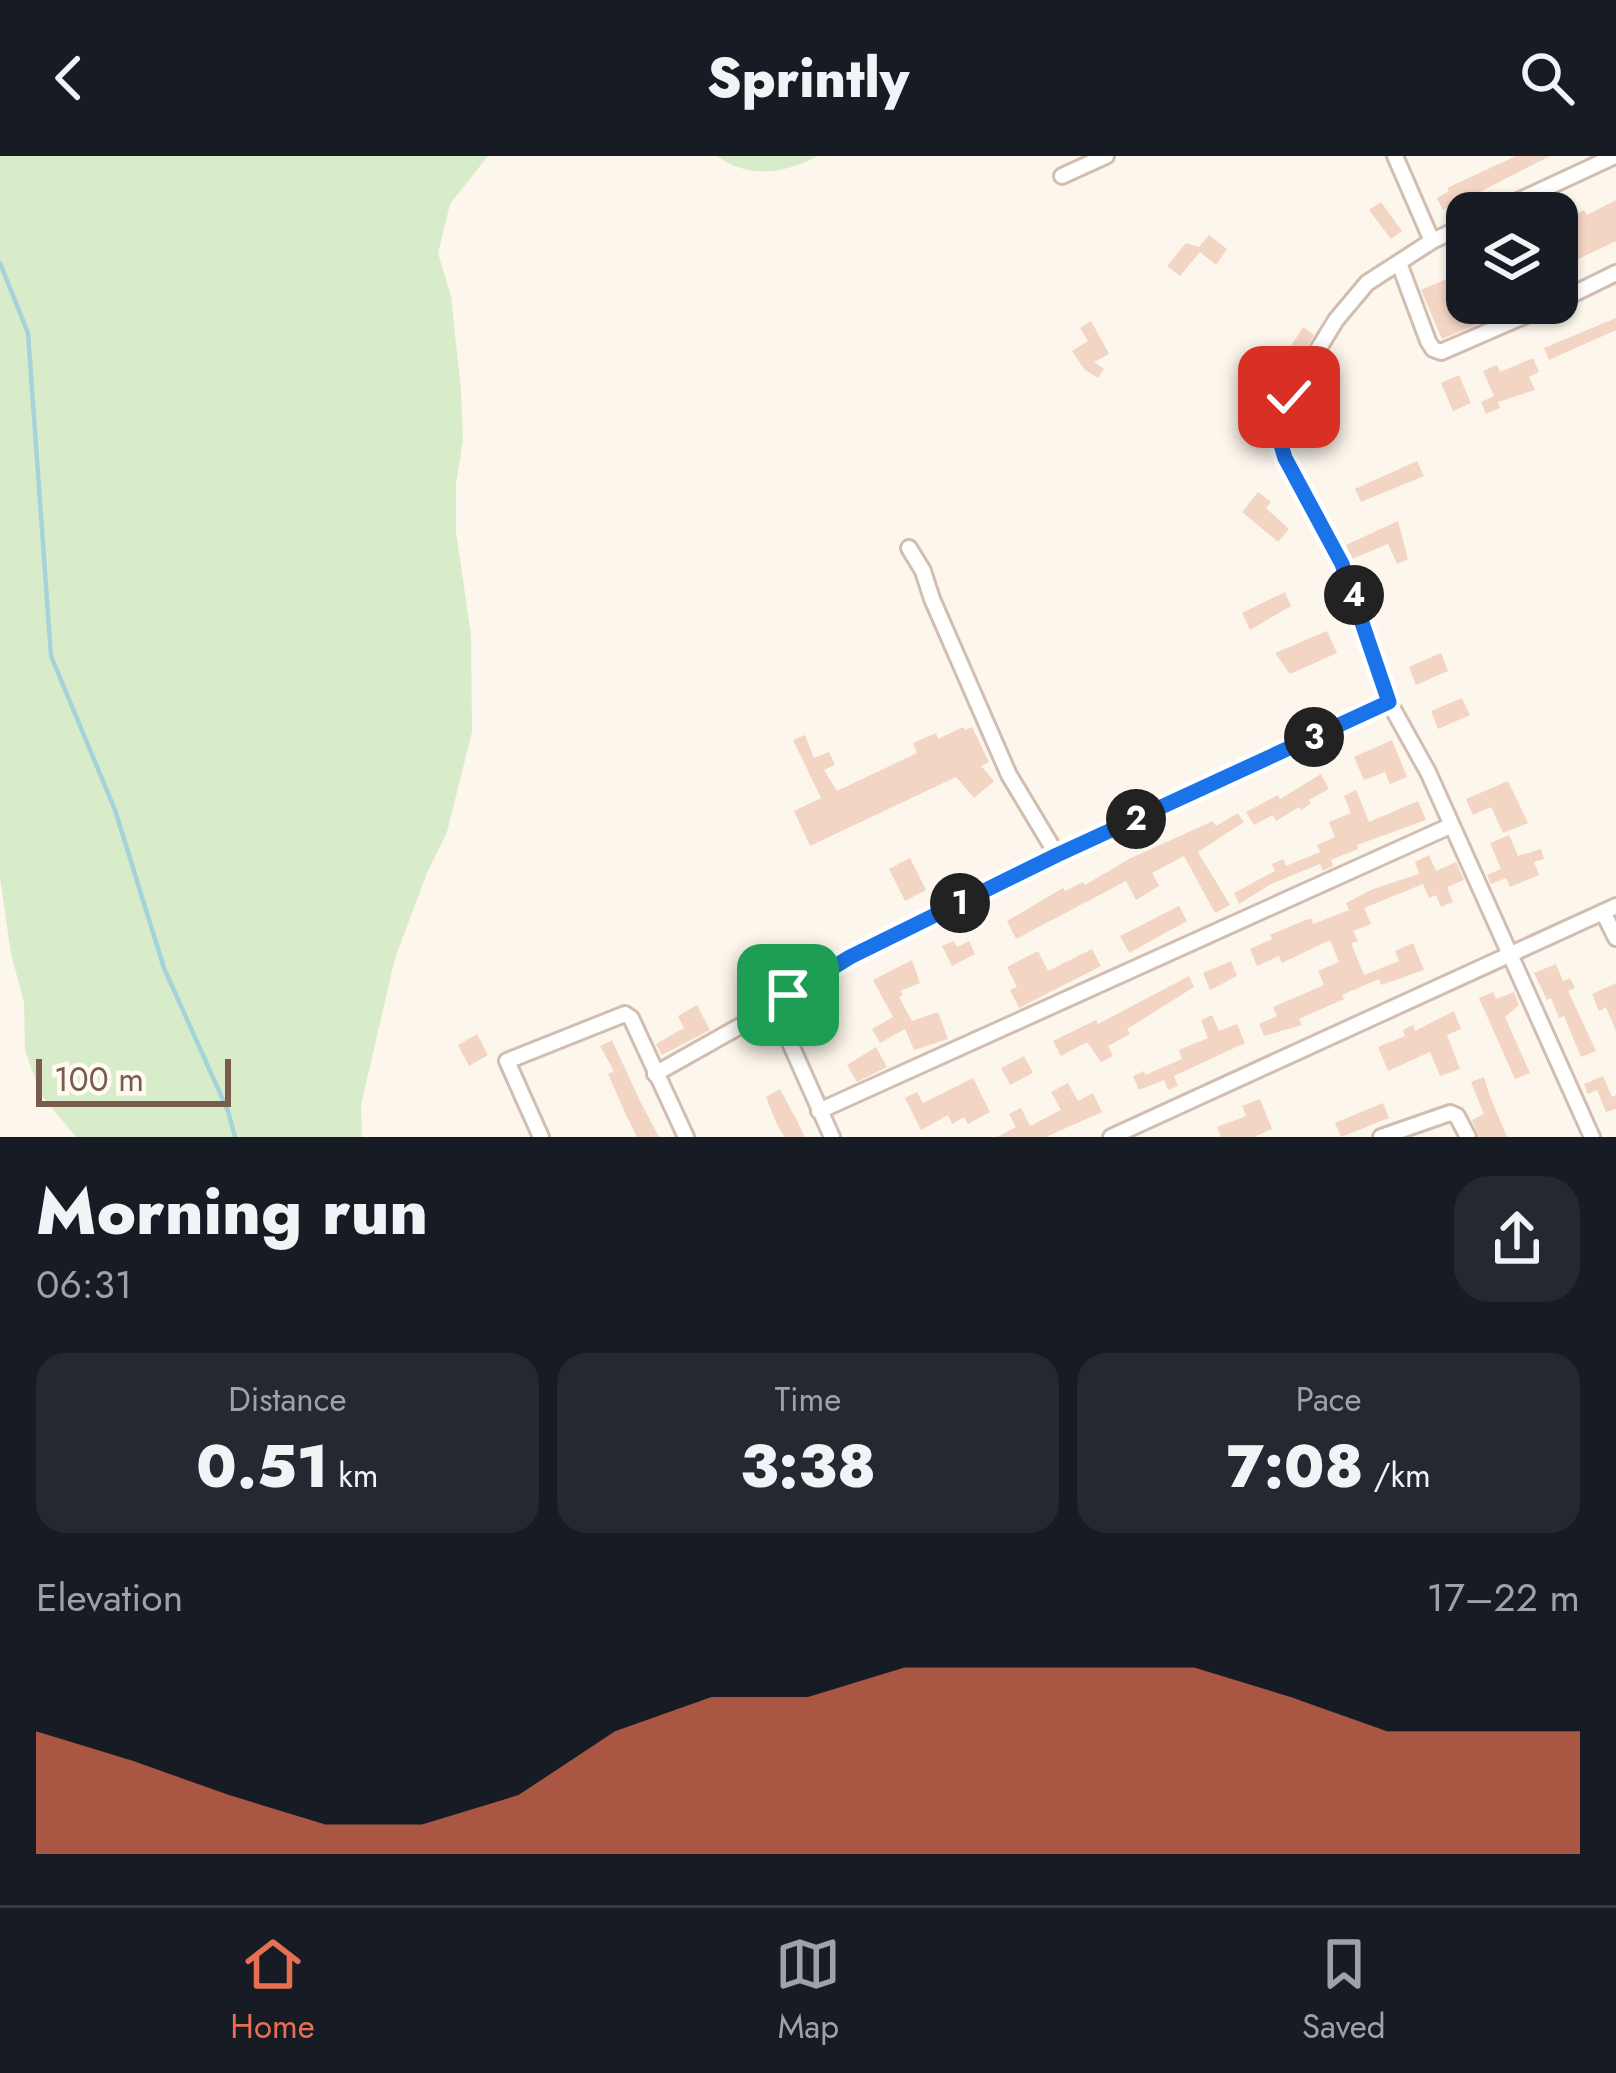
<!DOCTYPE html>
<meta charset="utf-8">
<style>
:root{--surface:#171b24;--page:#242831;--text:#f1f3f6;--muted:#9ea1a6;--line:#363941;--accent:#e76f51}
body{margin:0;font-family:Jost,sans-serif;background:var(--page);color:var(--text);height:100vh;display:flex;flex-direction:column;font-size:45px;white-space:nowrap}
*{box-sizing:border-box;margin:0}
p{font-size:39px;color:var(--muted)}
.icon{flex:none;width:66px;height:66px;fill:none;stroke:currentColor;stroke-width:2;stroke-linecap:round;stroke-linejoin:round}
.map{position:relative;height:981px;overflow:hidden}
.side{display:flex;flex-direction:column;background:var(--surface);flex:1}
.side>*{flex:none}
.tools{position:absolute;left:1446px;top:36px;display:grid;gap:24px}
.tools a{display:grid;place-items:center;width:132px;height:132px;border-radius:24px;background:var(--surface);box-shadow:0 3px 9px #0004;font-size:60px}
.scale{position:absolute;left:36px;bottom:30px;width:195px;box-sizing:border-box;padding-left:12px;border:6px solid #7a5c4d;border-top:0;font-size:33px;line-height:42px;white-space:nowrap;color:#7a5c4d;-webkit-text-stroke:9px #fffaf3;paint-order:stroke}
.pin{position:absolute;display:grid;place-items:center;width:102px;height:102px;color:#fff;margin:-51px;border-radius:24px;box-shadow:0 6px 18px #0006}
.km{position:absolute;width:60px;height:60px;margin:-30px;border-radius:50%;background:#222;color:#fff;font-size:33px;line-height:60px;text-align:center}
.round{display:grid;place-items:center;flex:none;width:126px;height:126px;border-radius:36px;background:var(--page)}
.head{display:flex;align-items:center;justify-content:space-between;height:204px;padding:0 36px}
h1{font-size:66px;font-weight:800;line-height:90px}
.stats{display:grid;grid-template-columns:repeat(3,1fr);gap:18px;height:204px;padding:12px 36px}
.stats div{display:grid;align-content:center;border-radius:30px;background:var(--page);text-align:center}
.stats b{font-size:60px;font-weight:800}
.stats small{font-size:33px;font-weight:400}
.stats p{font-size:33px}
.chart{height:336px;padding:24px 36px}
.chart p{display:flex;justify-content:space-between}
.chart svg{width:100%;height:216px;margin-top:12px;fill:var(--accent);opacity:.7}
header{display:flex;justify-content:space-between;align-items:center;height:156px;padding:0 36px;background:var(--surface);font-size:54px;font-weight:800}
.menu{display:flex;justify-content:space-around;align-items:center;height:168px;border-top:3px solid var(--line);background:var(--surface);font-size:33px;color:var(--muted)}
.menu a{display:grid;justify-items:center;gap:6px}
.menu .active{color:var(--accent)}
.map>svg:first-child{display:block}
.green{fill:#d8ecc9}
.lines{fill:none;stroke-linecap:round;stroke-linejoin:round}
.stream{stroke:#a5d3da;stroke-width:4.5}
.building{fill:#f3d5c3}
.minor-casing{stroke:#d1beb0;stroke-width:20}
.minor{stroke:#fff;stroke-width:14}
.route-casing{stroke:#fff;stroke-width:24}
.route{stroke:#1a73e8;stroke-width:15}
</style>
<header><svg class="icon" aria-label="back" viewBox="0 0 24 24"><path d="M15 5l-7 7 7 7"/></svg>Sprintly<svg class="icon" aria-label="search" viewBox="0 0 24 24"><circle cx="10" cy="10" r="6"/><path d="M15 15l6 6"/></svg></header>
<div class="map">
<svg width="1616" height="981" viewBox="0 0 1616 981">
<rect width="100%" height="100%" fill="#fdf6ec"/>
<g class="green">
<polygon points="0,0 488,0 450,48 438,97 451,140 461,235 463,284 456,328 456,376 471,479 472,576 447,676 427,717 395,802 361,949 362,981 76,981 42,940 25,895 24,846 11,798 0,721"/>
<path d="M 717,0 L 818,0 C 784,18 749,23 717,0 Z"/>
</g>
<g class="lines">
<polyline class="stream" points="0,107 28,177 51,500 115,654 164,812 228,955 235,981"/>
</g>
<g class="building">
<polygon points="1516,0 1550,0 1466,43 1468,48 1458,53 1455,48 1443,54 1437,42 1449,35 1447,32"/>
<polygon points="1616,44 1616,85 1557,113 1557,68 1584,54 1587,59"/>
<polygon points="1381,46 1402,75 1391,83 1369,54"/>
<polygon points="1209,79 1227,93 1216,109 1200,96 1180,120 1167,110 1186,87 1199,91"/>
<polygon points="1467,90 1467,147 1472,147 1480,167 1442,183 1421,134 1463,116 1454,97"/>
<polygon points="1616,162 1616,174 1549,204 1544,192"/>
<polygon points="1091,165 1109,198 1094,206 1104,213 1098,222 1084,213 1072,195 1088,185 1080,172"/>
<polygon points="1303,171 1314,179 1284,228 1272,220"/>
<polygon points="1533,202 1539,216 1529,221 1535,234 1498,246 1500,252 1486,258 1481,246 1494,240 1483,215 1497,209 1500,216"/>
<polygon points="1459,219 1471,247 1453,255 1441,227"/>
<polygon points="1417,305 1424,320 1361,346 1355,333"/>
<polygon points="1258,336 1271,346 1266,352 1289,373 1278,386 1242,356"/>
<polygon points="1398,365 1408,403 1397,408 1388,388 1352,403 1346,389"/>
<polygon points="1285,436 1291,450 1250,474 1242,457"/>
<polygon points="1327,475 1337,497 1290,518 1275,497"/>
<polygon points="1441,497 1448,515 1416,529 1409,511"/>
<polygon points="1462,542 1470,559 1438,573 1431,555"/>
<polygon points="963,571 965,574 972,571 989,606 981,610 994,625 974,642 956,621 810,690 794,655 821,642 793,584 805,579 814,602 829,596 835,609 824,614 837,635 917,597 913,587 936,577 938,583"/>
<polygon points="1392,584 1407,621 1390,628 1385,616 1364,624 1354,601"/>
<polygon points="1321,618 1329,633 1309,644 1311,647 1302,654 1299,651 1276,665 1273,659 1254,669 1246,656 1278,639 1280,643"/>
<polygon points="1508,625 1528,667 1503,677 1491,651 1473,659 1466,643"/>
<polygon points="1356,634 1369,666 1418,645 1426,664 1357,689 1358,693 1331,704 1333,710 1323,715 1320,708 1271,728 1239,748 1234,737 1275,715 1272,708 1283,703 1286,710 1320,696 1317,689 1335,681 1329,666 1351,657 1344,640"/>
<polygon points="1238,657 1244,666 1198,696 1230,749 1215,757 1184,700 1152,717 1159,730 1136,744 1126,725 1016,783 1007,765 1063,732 1065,735 1083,726 1085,729 1129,703 1213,665 1216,670"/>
<polygon points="1509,679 1518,700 1541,693 1544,703 1534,706 1539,719 1510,731 1506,722 1491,728 1487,719 1501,713 1490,687"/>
<polygon points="1429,699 1436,715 1456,706 1464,724 1447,731 1453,746 1441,751 1436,739 1429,742 1423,728 1401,737 1364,752 1371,768 1353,775 1358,785 1351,787 1364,819 1399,805 1395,795 1413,787 1424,814 1381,829 1379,823 1342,839 1344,843 1299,863 1302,869 1264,880 1259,868 1277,860 1273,851 1324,829 1318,815 1339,806 1330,784 1282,807 1279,800 1257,810 1250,793 1272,783 1270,779 1286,772 1311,762 1313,768 1349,754 1346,747 1373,733 1419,718 1415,706"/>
<polygon points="910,702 926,734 905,745 889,713"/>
<polygon points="1179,750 1187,765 1129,797 1120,780"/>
<polygon points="954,785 957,791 969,785 975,798 952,810 942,790"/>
<polygon points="1092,793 1101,810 1019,852 1010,834 1017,831 1007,811 1038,795 1048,815"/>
<polygon points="912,804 920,827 900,835 903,839 899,841 912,865 938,856 948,883 914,894 905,873 880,887 872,873 893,861 873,824"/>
<polygon points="1231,805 1237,820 1210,834 1203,817"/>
<polygon points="1556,808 1563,825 1570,822 1575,832 1568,835 1596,895 1581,901 1564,860 1559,862 1551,842 1547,844 1534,817"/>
<polygon points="1189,820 1194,831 1127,873 1130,878 1108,890 1113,900 1101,906 1087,886 1061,900 1053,885 1096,864 1098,868"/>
<polygon points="1616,827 1616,875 1606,851 1599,855 1592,838"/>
<polygon points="1493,836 1496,843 1514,836 1519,849 1505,861 1530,917 1515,923 1479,842"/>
<polygon points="697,849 710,874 662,899 656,888 684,872 678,860"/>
<polygon points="1454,855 1461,873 1447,879 1460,913 1440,920 1430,896 1388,915 1378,891 1405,880 1403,874 1413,869 1415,875"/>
<polygon points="1212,859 1219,875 1237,868 1245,887 1174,920 1178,930 1168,934 1164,924 1139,934 1133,920 1144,915 1145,919 1182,903 1179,894 1208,882 1201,864"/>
<polygon points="477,878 488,899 469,910 458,889"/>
<polygon points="612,884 639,943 659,981 637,981 627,961 608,918 614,915 600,890"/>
<polygon points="876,891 887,911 857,926 847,909"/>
<polygon points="1024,900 1033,917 1010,929 1001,912"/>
<polygon points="1603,920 1612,941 1616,939 1616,953 1606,956 1597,934 1588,938 1584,928"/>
<polygon points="1484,921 1489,938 1507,981 1479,981 1472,964 1484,958 1471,926"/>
<polygon points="973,922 990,956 968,968 964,961 952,968 948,959 921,974 905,942 917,936 923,947"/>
<polygon points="1068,927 1078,945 1093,937 1102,956 1046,981 997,981 1016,971 1009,958 1021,952 1030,970 1061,954 1051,936"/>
<polygon points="780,933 798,967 805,981 784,981 775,964 766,941"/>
<polygon points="1260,943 1272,973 1254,981 1221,981 1217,971 1246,960 1242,950"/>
<polygon points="1383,947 1389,962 1341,981 1335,967"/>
</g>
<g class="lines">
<g class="minor-casing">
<g id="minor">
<polyline points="1395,0 1432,85"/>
<polyline points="1062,20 1106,0"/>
<polyline points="1492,57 1615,0"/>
<polyline points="1467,69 1432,85 1367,127 1336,164 1289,241 1280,263 1279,282 1304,340 1351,428 1389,546 1428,616 1592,981"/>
<polyline points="1399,107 1428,185 1433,193 1441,196 1554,147"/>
<polyline points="1557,146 1616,117"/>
<polyline points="909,392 923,415 932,443 1009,619 1057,699"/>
<polyline points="1603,756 1616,782"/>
<polyline points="774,851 832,981"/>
<polyline points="655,918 774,851 850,801 1057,699 1389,546"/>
<polyline points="819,955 1450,670"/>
<polyline points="541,981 507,905 625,858 631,862 686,981"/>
<polyline points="1111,981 1616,750"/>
<polyline points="1381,981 1450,957 1457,960 1468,981"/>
</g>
</g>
<use href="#minor" class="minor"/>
</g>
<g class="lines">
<g class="route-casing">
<polyline id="route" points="788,839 850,801 1057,699 1389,546 1342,408 1285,302 1279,282 1280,263 1289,241"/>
</g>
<use href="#route" class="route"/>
</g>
</svg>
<div class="tools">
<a><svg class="icon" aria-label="layers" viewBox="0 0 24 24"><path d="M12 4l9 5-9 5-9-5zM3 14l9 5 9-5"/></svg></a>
</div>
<div class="scale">100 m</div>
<div class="pin" style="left:788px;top:839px;background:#1e9e55"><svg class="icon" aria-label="arrive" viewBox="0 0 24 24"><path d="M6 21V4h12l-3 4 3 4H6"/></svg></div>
<div class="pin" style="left:1289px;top:241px;background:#d93025"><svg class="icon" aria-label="check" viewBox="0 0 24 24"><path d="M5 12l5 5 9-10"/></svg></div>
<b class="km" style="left:960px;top:747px">1</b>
<b class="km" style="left:1136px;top:663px">2</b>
<b class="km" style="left:1314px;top:581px">3</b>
<b class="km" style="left:1354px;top:439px">4</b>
</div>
<section class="side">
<div class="head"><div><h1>Morning run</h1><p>06:31</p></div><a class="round"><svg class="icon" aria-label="share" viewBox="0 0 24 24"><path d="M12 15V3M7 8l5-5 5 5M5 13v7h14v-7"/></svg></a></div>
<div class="stats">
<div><p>Distance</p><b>0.51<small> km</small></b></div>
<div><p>Time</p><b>3:38</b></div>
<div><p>Pace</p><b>7:08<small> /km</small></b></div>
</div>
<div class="chart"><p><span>Elevation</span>17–22 m</p>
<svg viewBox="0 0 160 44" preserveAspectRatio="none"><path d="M0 44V19L10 25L20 32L30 38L40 38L50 32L60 19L70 12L80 12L90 6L100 6L110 6L120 6L130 12L140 19L150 19L160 19V44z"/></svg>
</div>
</section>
<nav class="menu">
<a class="active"><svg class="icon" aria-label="home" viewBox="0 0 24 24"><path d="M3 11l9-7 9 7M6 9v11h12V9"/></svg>Home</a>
<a><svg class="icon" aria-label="map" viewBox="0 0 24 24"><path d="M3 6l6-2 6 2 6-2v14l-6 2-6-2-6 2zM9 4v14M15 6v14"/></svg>Map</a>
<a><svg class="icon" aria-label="saved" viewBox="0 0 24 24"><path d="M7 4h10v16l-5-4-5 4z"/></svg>Saved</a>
</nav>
